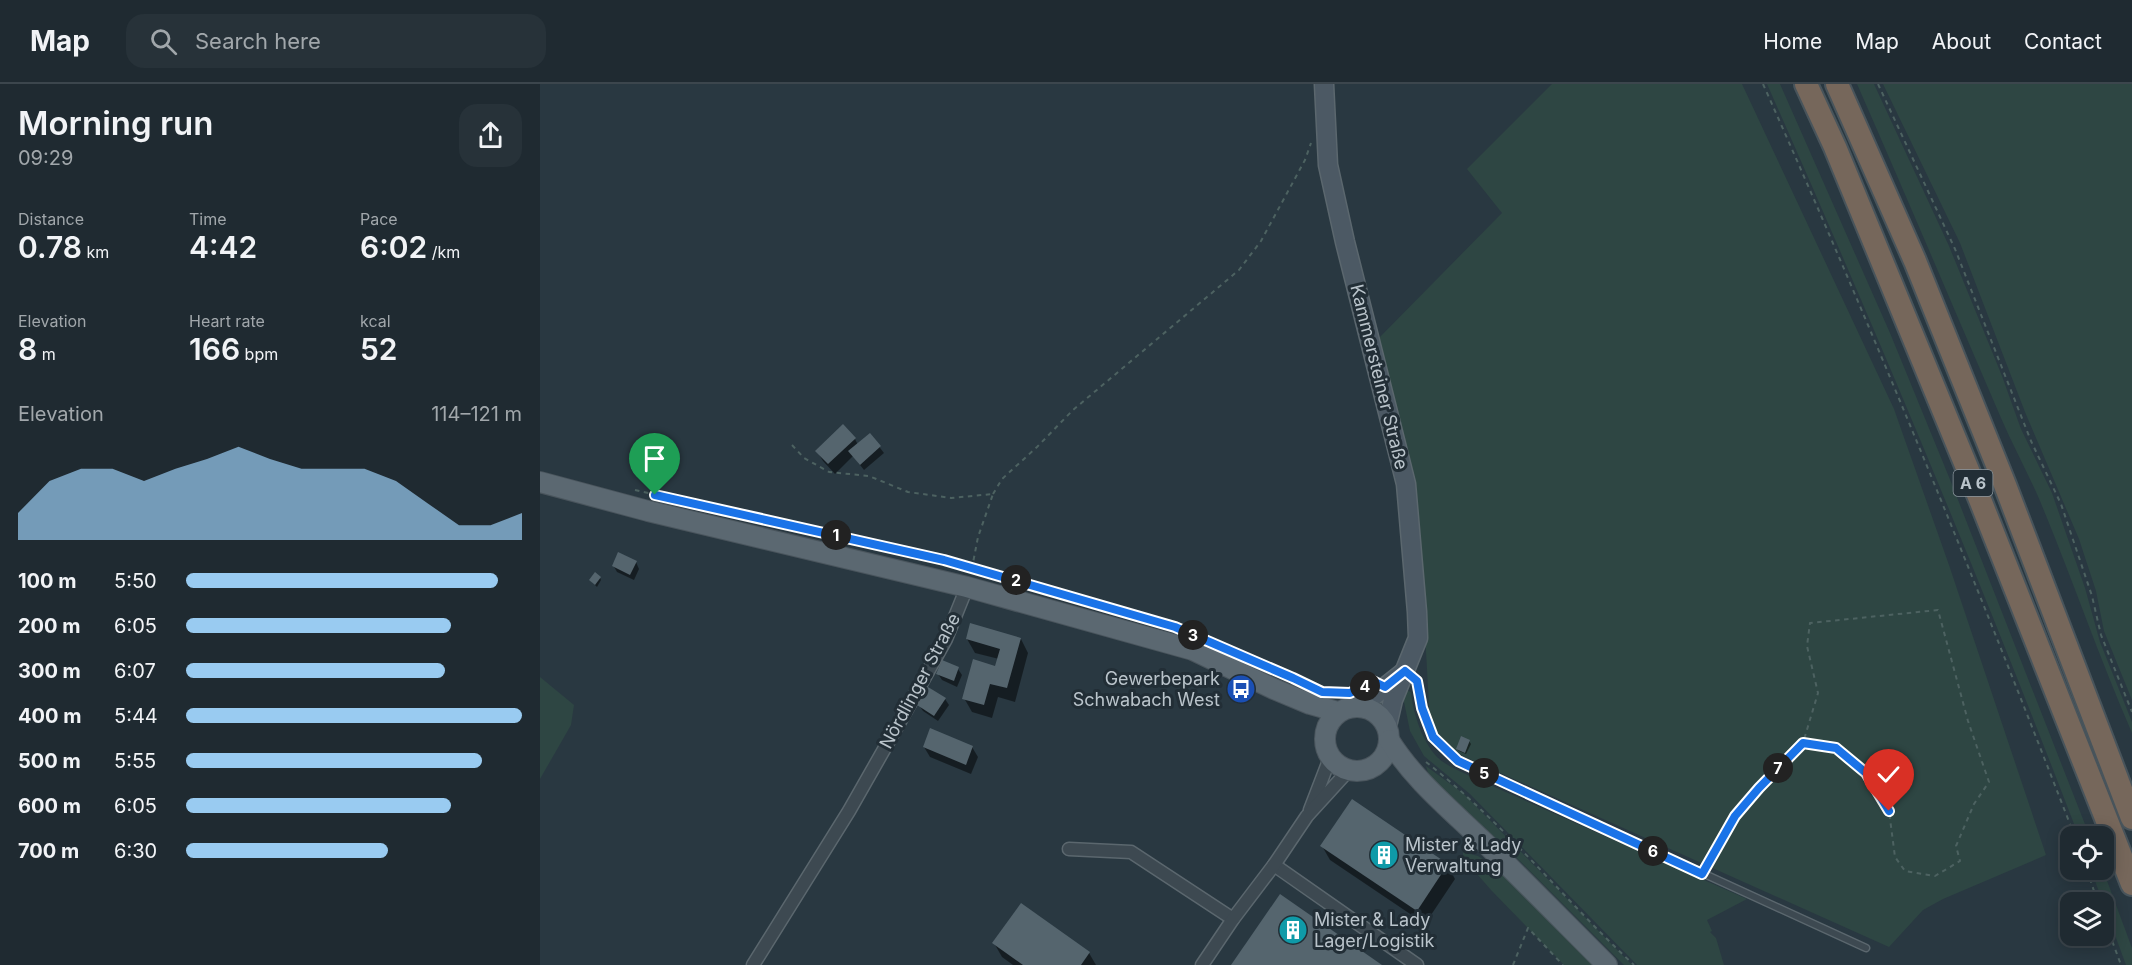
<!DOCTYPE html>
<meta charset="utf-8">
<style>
:root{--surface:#1f2a31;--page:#273239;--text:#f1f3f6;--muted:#a1a7ab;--line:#3c464d;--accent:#99cbf1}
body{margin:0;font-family:Inter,sans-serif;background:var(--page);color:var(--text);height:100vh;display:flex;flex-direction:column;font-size:22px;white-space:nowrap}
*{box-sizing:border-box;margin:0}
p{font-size:20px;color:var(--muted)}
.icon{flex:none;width:33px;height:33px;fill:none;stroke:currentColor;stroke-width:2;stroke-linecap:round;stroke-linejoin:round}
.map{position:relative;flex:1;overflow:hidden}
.sheet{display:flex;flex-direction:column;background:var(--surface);width:540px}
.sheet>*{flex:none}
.tools{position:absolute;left:1520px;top:742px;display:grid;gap:12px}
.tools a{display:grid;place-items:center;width:54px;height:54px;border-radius:12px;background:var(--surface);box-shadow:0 3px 15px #0003,0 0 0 2px var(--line);font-size:30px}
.pin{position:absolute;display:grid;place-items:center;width:51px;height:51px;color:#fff;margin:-62px -26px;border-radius:50% 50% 50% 0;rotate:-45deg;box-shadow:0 0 6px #0007}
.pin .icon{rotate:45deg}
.km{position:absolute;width:30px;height:30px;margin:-15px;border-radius:50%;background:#222;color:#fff;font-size:16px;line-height:30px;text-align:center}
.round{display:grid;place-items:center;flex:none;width:63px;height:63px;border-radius:18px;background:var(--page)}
.head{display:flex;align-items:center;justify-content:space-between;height:102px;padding:0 18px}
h1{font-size:33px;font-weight:600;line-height:45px}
.figures{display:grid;grid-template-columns:repeat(3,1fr);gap:9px;height:102px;padding:6px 18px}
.figures div{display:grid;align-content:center}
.figures b{font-size:30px;font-weight:600}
.figures small{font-size:16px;font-weight:400}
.figures p{font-size:16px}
.chart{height:168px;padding:12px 18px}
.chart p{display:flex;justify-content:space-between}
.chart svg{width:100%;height:108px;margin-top:6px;fill:var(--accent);opacity:.7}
ul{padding:0 18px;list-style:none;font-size:20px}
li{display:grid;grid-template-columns:96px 72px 1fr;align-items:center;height:45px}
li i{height:15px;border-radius:8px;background:var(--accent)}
header{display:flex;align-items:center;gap:36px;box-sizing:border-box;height:84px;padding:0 30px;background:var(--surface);border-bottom:2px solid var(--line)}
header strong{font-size:28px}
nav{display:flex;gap:33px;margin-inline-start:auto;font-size:21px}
.search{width:420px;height:54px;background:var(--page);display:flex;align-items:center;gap:15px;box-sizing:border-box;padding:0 21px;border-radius:18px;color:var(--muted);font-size:22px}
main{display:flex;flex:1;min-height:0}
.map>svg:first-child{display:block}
.green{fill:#2e4643}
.shadow{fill:#0007}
.building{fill:#55656e}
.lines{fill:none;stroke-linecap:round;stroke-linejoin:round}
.lane-casing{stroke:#5b676e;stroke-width:9}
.street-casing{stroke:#5b676e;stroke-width:15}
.secondary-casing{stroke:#5b676e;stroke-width:21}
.primary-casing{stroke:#4a555d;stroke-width:22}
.highway-casing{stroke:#48545b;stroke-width:26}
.path{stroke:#4d6261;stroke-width:2;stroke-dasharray:4.5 4.5;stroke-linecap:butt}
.lane{stroke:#3d4951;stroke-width:6}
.street{stroke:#3d4951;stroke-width:12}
.secondary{stroke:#4c5964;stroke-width:18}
.primary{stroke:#5b6871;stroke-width:20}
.highway{stroke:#76675b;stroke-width:22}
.route-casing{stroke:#fff;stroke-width:12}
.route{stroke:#1a73e8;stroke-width:8}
.labels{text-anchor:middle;stroke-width:6;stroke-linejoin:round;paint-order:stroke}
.shield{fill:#222e36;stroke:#8c979e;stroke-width:1.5}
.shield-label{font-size:16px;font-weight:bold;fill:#bac4cb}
.street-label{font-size:18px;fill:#bac4cb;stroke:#222e36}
.poi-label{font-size:18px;fill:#bac4cb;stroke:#222e36;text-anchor:start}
</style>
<header>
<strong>Map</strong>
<div class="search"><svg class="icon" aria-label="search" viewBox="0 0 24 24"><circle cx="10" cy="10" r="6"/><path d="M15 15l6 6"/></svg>Search here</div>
<nav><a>Home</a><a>Map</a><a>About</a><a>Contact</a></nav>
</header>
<main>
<section class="sheet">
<div class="head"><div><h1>Morning run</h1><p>09:29</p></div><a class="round"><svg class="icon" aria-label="share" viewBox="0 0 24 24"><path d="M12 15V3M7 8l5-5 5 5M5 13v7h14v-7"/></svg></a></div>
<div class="figures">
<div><p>Distance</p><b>0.78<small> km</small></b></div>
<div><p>Time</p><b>4:42</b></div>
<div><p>Pace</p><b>6:02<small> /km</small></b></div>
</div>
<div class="figures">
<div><p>Elevation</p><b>8<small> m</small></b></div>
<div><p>Heart rate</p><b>166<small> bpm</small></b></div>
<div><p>kcal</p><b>52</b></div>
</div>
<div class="chart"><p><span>Elevation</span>114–121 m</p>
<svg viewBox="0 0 160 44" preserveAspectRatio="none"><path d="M0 44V33L10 20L20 15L30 15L40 20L50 15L60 11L70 6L80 11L90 15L100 15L110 15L120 20L130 29L140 38L150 38L160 33V44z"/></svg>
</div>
<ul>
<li><b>100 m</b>5:50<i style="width:93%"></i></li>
<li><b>200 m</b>6:05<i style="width:79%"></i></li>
<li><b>300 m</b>6:07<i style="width:77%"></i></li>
<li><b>400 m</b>5:44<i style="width:100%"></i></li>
<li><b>500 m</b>5:55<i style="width:88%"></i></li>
<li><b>600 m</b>6:05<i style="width:79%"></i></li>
<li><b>700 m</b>6:30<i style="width:60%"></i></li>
</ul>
</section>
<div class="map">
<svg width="1592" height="881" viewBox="0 0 1592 881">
<rect width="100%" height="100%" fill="#293841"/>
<g class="green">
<path d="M 1012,0 L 1202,0 L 1354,325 L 1409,481 L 1506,771 L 1403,815 L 1383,826 L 1349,863 L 918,670 C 901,659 885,644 889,622 L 882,494 L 838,255 L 962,129 L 927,85 Z"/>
<path d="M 1227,0 L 1240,0 L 1350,249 L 1411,398 L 1550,753 L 1539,753 C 1442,499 1337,248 1227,0 Z"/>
<path d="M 1317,0 L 1334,0 L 1409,162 L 1462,292 L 1481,345 L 1512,409 L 1545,504 L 1560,558 L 1592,638 L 1592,649 C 1559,573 1532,494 1500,417 C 1488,389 1473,362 1461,334 C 1413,223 1366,111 1317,0 Z"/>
<polygon points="1343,0 1592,0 1592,616 1564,547 1556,507 1539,455 1485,328 1420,159"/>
<polygon points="0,593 34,621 31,641 0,695"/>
<path d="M 866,606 L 871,608 C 873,629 882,657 897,673 C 906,682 922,688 934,694 L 1207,815 L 1167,836 L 1172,847 L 1170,848 L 1176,854 L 1184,881 L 1097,881 L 930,710 L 884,672 L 870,647 L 863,613 Z"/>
<polygon points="886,682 924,710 1092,881 1084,881 981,778 889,692"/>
<polygon points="923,768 938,772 959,786 1056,881 1024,881 951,806 923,774"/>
<polygon points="1551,786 1563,786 1592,864 1592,881 1586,881"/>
</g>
<g class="shadow">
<polygon points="330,351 344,369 324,386 313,372 295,390 283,377 277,367 315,355 318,361"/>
<polygon points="96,478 99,485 94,496 77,488 73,481"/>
<polygon points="60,494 61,496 57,503 50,496"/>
<polygon points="427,555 481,555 488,569 475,618 458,613 452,634 432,628 424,614 456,583 459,575 435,569"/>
<polygon points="418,585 422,591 417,603 402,596 398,590"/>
<polygon points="405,615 409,621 398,637 383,627 379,621"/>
<polygon points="929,657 931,660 926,670 919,667 917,665"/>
<polygon points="384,663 432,663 438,673 431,690 390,673"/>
<polygon points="782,762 907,781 915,795 885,840 790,776"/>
<polygon points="454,859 549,869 556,881 473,881 462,873"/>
</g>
<g class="building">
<polygon points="303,340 316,354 288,380 275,367"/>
<polygon points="330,349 341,362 320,381 308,367"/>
<polygon points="78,468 97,477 90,491 72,482"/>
<polygon points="55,488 61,493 55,501 49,496"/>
<polygon points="430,539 481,554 467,604 450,600 444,621 422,615 433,575 455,582 460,565 426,555"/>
<polygon points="402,576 419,583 414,597 396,590"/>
<polygon points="388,603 406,614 394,632 377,621"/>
<polygon points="390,644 433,662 426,681 383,663"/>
<polygon points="921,652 930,656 925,669 916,665"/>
<polygon points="812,715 908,780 877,827 780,762"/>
<polygon points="740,810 842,881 691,881"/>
<polygon points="481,819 550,868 541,881 483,881 452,859"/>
</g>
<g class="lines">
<g class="lane-casing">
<polyline id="lane" points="866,588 877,597 882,624 893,653 918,677 1326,864"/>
</g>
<g class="street-casing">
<g id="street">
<polyline points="770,726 790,674"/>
<polyline points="529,765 591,768 693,835"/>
<polyline points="734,781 877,881"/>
<polyline points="213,881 309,727 371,618 406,555 427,503"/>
<polyline points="662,881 693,835 734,781 767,732 809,686"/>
</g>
</g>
<g class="secondary-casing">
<g id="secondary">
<polyline points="784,0 788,81 805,158 866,400 877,528 878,554 853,616 847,642"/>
<polyline points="821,622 864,588"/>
</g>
</g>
<g class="primary-casing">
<g id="primary">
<polyline points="0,398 108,427 427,503 653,566 734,605 770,620 798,628"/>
<circle cx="817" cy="655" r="32"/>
<path d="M 849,656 C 874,696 910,725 943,757 C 985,798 1026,840 1067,881"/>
</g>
</g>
<g class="highway-casing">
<g id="highway">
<polyline points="1266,0 1295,63 1439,413 1592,800"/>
<polyline points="1297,0 1375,177 1465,401 1592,734"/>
</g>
</g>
<g class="path">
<path d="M 1223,0 C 1334,248 1437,500 1535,753"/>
<polyline points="1338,0 1415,165 1491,357 1521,420 1552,512 1561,551 1592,628"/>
<polyline points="252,361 264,374 289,388 329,392 368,408 411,414 453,410 438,453 432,484"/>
<polyline points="95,406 404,476 638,544"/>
<polyline points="453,410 462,395 497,363 533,326 699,186 721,157 765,76 771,59"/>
<polyline points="718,578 765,599"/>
<polyline points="789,608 810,609 813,608"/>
<path d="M 886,678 C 963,738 1023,815 1094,881"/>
<polyline points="1167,782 1195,732 1219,704 1263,659 1278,609 1267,562 1270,539 1398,526 1428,637 1449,698 1434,720 1416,762 1420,777 1395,792 1365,787 1355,773 1349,727 1326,689 1295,664 1263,659"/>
<polyline points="1547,786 1558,819"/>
<polyline points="1563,832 1581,881"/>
<polyline points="973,881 988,844 1023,881"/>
</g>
<use href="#lane" class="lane"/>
<use href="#street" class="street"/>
<use href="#secondary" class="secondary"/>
<use href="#primary" class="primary"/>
<use href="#highway" class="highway"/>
</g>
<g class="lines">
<g class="route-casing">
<polyline id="route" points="115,411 404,476 635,543 753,594 782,608 810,609 833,597 845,603 865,587 877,597 882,624 893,653 918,677 1162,790 1195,732 1219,704 1263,659 1296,664 1326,689 1349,727"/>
</g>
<use href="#route" class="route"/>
</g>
<defs>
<g id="bus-disc" transform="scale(1.5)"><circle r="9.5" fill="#1a4fb4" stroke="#222e36"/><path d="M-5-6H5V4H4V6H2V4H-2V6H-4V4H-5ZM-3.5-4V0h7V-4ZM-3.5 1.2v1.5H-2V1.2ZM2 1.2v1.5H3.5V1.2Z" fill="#fff"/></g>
<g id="building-disc" transform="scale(1.5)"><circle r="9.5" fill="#0f9aa8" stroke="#222e36"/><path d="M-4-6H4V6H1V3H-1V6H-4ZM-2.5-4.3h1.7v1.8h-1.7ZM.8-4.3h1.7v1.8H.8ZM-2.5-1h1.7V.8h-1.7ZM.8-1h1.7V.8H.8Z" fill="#fff"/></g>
</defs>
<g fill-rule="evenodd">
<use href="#bus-disc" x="701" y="605"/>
<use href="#building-disc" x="844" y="771"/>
<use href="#building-disc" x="753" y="846"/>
</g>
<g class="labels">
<rect class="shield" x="1413.5" y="386" width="39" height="26" rx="4.5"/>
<g class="shield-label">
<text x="1433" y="405">A 6</text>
</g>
<g class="street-label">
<text transform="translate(839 293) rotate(76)" y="6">Kammersteiner Straße</text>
<text transform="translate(380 597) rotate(-62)" y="6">Nördlinger Straße</text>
</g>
<g class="poi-label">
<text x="680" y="601" text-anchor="end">Gewerbepark<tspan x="680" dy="21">Schwabach West</tspan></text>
<text x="865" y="767">Mister &amp; Lady<tspan x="865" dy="21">Verwaltung</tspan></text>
<text x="774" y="842">Mister &amp; Lady<tspan x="774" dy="21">Lager/Logistik</tspan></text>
</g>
</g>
</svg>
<div class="tools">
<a><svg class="icon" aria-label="locate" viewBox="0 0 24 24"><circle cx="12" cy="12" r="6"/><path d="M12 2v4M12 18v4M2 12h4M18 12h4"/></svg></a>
<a><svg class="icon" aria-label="layers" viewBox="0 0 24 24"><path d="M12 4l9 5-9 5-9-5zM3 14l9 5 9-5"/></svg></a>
</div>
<div class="pin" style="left:115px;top:411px;background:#1e9e55"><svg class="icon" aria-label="arrive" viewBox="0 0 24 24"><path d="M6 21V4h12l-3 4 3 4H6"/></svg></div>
<div class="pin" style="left:1349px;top:727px;background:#d93025"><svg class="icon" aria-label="check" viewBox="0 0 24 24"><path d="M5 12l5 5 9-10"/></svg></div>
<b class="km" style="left:296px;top:451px">1</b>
<b class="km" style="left:476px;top:496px">2</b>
<b class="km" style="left:653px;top:551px">3</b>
<b class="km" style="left:825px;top:602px">4</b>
<b class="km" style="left:944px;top:689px">5</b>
<b class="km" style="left:1113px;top:767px">6</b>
<b class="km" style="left:1238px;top:684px">7</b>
</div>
</main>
